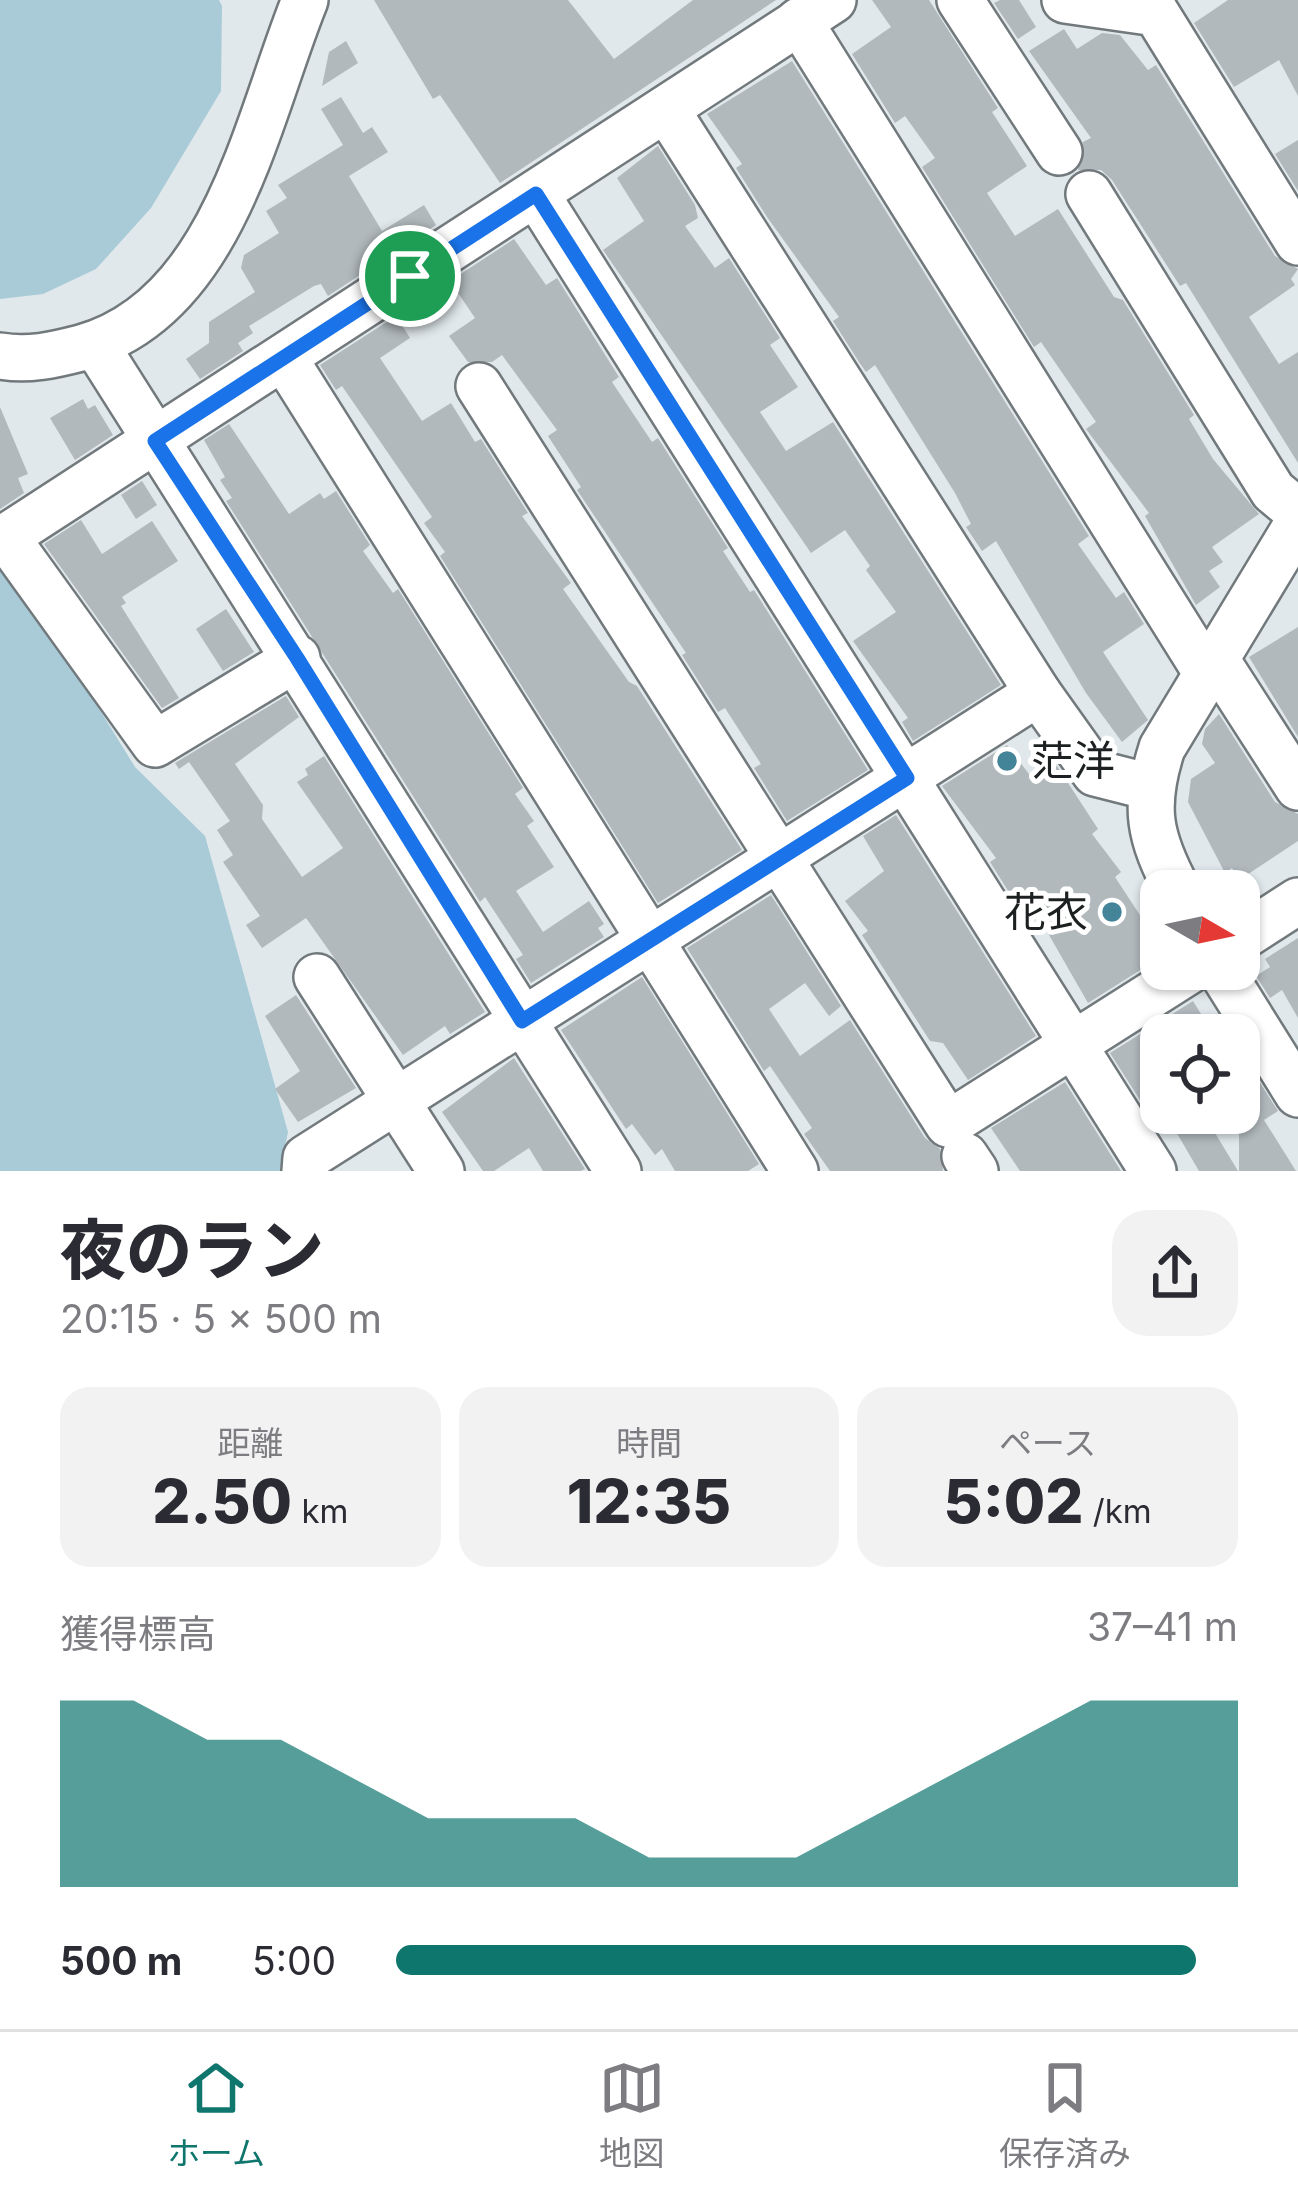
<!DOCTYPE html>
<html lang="ja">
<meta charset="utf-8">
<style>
:root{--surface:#fff;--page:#f2f2f3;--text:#2b2b33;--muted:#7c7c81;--line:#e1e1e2;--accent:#0f766e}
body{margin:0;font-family:Inter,"Noto Sans JP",sans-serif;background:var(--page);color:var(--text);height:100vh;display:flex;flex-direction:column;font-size:45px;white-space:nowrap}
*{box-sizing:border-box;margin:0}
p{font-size:39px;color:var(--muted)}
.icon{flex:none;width:66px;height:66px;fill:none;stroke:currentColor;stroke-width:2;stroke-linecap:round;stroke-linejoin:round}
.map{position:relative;height:1171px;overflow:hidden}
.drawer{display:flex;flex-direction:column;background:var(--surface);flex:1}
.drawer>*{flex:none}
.needle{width:78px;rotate:99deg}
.controls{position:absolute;left:1140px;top:870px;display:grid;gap:24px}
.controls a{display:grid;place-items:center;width:120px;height:120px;border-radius:24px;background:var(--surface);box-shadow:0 3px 9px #0004;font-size:60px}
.pin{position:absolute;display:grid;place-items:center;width:102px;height:102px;color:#fff;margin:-51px;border:6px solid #fff;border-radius:50%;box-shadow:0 3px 12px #0007}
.round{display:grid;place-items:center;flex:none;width:126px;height:126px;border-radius:36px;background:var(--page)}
.head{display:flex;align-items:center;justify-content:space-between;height:204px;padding:0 60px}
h1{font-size:66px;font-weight:800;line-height:90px}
.metrics{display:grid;grid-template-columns:repeat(3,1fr);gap:18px;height:204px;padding:12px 60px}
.metrics div{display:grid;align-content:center;border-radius:30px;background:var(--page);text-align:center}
.metrics b{font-size:60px;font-weight:800}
.metrics small{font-size:33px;font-weight:400}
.metrics p{font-size:33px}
.chart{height:336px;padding:24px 60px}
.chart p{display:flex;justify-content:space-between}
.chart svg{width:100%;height:216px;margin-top:12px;fill:var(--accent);opacity:.7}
ul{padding:0 60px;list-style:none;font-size:39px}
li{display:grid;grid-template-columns:192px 144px 1fr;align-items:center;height:90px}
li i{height:30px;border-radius:15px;background:var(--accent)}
.tabs{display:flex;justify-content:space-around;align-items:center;height:168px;border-top:3px solid var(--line);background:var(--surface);font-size:33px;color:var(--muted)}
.tabs a{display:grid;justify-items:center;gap:6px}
.tabs .current{color:var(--accent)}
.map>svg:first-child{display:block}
.green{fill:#a8cbd7}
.building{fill:#b1b9bc}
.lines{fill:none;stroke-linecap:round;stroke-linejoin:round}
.minor-casing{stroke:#72797c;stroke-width:50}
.minor{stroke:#fff;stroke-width:45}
.route-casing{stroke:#fff;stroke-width:24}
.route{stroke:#1a73e8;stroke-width:15}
.poi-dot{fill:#448498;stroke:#fff;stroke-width:4.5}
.labels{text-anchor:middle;stroke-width:10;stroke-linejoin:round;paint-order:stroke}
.poi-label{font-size:42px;fill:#1d2021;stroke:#fff;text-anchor:start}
</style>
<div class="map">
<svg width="1298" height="1171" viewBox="0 0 1298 1171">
<rect width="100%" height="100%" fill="#e0e8eb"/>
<g class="green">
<polygon points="0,0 219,0 222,6 221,91 151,208 96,269 43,294 0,299"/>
<polygon points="0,570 25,589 135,767 205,836 288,1132 280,1171 0,1171"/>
</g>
<g class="building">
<polygon points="374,0 568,0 614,59 693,0 776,0 500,183 440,95 433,99"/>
<polygon points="872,0 929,0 998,108 992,112 1027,166 987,193 1015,236 1058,209 1114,297 1123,300 1194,415 1189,419 1213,459 1259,514 1212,547 1223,562 1209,571 1220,587 1196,605 1145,516 1149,513 1086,429 1096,422 1041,342 1034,347 922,167 935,158 905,116 895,123 852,54 891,27"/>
<polygon points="1000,0 1019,0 1036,27 1018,39 994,3"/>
<polygon points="1228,0 1298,0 1298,96 1279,60 1234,87 1194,23"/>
<polygon points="1064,29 1077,49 1102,33 1120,35 1148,70 1156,65 1275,256 1298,269 1291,279 1295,285 1249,317 1279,364 1298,352 1298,463 1186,283 1180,286 1112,180 1101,170 1078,170 1083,142 1091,138 1029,51"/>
<polygon points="346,41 358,63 322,86 329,52"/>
<polygon points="792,61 1089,536 1078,544 1116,598 1124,592 1144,624 1103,652 1148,720 1122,742 1086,693 996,541 982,551 966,527 971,524 955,493 875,365 866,372 859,362 833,321 839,317 767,217 736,168 742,164 707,114"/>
<polygon points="341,97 363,133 372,127 388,152 349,176 382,231 424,205 436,225 328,296 321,284 314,286 249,326 253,333 238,343 243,351 200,379 186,359 209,343 209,322 255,292 241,268 244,255 279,233 266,211 287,198 278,185 343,145 321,109"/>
<polygon points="1298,140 1298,191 1275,154"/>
<polygon points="658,146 695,205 698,218 685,226 715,268 729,258 780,338 770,345 798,387 760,412 786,451 833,422 1001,685 913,741 902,722 908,718 853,641 896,612 866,570 870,566 845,530 811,553 603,250 644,221 617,178"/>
<polygon points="514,239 546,285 557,278 619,377 612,382 652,442 658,438 728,548 723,551 750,592 754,590 868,770 787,821 754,768 761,764 725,708 718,712 682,655 686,653 577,490 581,487 548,436 557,430 502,355 492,362 468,362 449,336 475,318 450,281"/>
<polygon points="396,316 410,338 380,358 422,421 451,403 475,442 481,439 528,513 522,516 571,583 563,589 629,682 637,686 742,850 658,903 440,556 445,552 424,523 432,517 342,386 336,390 320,365"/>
<polygon points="83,399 88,409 95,405 113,435 75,460 50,418"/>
<polygon points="0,407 28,474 18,478 24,493 0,509"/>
<polygon points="229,424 289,514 320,493 324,499 336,491 370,545 363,551 393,593 398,589 523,788 515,794 534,821 527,826 554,867 516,891 543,932 589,901 604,924 598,928 604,937 531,983 516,959 523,955 485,897 480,902 226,501 232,498 220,480 225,477 204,440"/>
<polygon points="142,481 157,505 136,519 121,495"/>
<polygon points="81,520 102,554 152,521 178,561 122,597 126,603 121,606 179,698 162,708 44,544"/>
<polygon points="226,609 254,652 223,671 196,629"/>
<polygon points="1298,627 1298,737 1249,657"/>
<polygon points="286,696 299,717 235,764 263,805 262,819 302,877 343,848 297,782 308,775 305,769 324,756 485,1012 450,1034 445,1026 403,1055 306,918 262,948 246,925 260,916 223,862 233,855 217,830 230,821 189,762 179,769 175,763"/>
<polygon points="1219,714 1275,802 1298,814 1298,841 1239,880 1232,868 1225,873 1188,802 1191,779 1215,763 1202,744 1205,729"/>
<polygon points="1007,745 1035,782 1057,766 1098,829 1092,834 1121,872 1115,877 1151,932 1161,925 1161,957 1088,1003 1037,914 1027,921 990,862 996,858 942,786"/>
<polygon points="896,815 1036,1036 968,1080 943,1043 930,1041 862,935 868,931 845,901 884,871 863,836"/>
<polygon points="771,895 841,1006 829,1016 805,983 769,1009 800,1056 850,1020 925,1138 940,1149 943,1171 830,1171 804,1134 812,1128 770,1066 764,1071 687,948"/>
<polygon points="1298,938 1298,1018 1282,990 1270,998 1256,976 1270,967 1265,959"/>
<polygon points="642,977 759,1164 748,1171 675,1171 662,1149 655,1155 632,1124 626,1129 561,1030"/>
<polygon points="296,995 356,1088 298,1122 275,1089 300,1071 265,1016"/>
<polygon points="1193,1001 1214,1035 1161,1035 1161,1121 1156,1125 1110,1053"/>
<polygon points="1239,1050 1278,1111 1264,1120 1296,1171 1239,1171"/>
<polygon points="514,1058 585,1169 581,1171 543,1171 529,1148 494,1171 483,1171 442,1112"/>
<polygon points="1065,1082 1121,1171 1020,1171 991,1128"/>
<polygon points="1165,1113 1203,1113 1238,1171 1199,1171"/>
</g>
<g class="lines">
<g class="minor-casing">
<g id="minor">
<polyline points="960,0 1059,152"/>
<polyline points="1065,0 1156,13 1298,242"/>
<polyline points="799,21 1206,672"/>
<polyline points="666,109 1038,693 1095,773 1150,787"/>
<polyline points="536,194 1153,1171"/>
<polyline points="1089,194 1273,491 1298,512"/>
<polyline points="95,344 618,1171"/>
<path d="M 0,356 C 28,361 54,355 81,348 C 224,309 257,118 305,0"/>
<polyline points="284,358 650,940 306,1158 305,1171"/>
<polyline points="479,386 948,1124 1192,969"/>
<polyline points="297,658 155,744 6,537 833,0"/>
<polyline points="1215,658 1298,787"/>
<path d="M 1178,891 C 1149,837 1143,807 1162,748 L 1298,523"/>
<polyline points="1239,939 1298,901"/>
<polyline points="1220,969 1298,1094"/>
<polyline points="317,977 441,1171"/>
<polyline points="965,1156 975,1171"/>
<polyline points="795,1171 650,940 1038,693"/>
</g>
</g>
<use href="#minor" class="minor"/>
</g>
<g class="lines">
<g class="route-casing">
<polygon id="route" points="536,194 907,778 522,1021 297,658 155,441"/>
</g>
<use href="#route" class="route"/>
</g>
<g class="poi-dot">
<circle cx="1007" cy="761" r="12"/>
<circle cx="1112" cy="912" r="12"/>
</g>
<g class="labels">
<g class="poi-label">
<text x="1031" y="776">茫洋</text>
<text x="1088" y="927" text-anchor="end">花衣</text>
</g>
</g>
</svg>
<div class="controls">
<a><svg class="needle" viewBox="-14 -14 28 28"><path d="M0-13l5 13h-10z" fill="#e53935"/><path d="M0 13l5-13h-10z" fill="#7c7c81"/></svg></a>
<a><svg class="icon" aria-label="locate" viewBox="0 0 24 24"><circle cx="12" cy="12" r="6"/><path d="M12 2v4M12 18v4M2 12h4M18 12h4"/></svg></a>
</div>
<div class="pin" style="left:410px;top:276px;background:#1e9e55"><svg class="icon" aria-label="arrive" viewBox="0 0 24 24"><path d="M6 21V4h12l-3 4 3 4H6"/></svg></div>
</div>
<section class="drawer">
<div class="head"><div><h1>夜のラン</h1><p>20:15 · 5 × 500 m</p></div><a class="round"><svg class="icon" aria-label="share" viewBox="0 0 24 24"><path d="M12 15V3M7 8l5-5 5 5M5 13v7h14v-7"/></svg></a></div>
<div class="metrics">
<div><p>距離</p><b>2.50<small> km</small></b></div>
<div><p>時間</p><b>12:35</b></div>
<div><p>ペース</p><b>5:02<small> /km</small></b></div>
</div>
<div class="chart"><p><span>獲得標高</span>37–41 m</p>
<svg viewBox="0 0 160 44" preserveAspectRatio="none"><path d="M0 44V6L10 6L20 14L30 14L40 22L50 30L60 30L70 30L80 38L90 38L100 38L110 30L120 22L130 14L140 6L150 6L160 6V44z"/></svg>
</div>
<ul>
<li><b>500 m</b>5:00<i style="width:95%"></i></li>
</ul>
</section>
<nav class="tabs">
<a class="current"><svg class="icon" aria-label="home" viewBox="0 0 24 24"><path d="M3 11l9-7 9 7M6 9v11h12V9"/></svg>ホーム</a>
<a><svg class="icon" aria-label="map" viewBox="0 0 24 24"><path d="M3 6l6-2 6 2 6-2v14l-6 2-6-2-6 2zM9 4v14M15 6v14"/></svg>地図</a>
<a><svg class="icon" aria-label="saved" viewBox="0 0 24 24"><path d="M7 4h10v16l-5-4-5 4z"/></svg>保存済み</a>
</nav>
